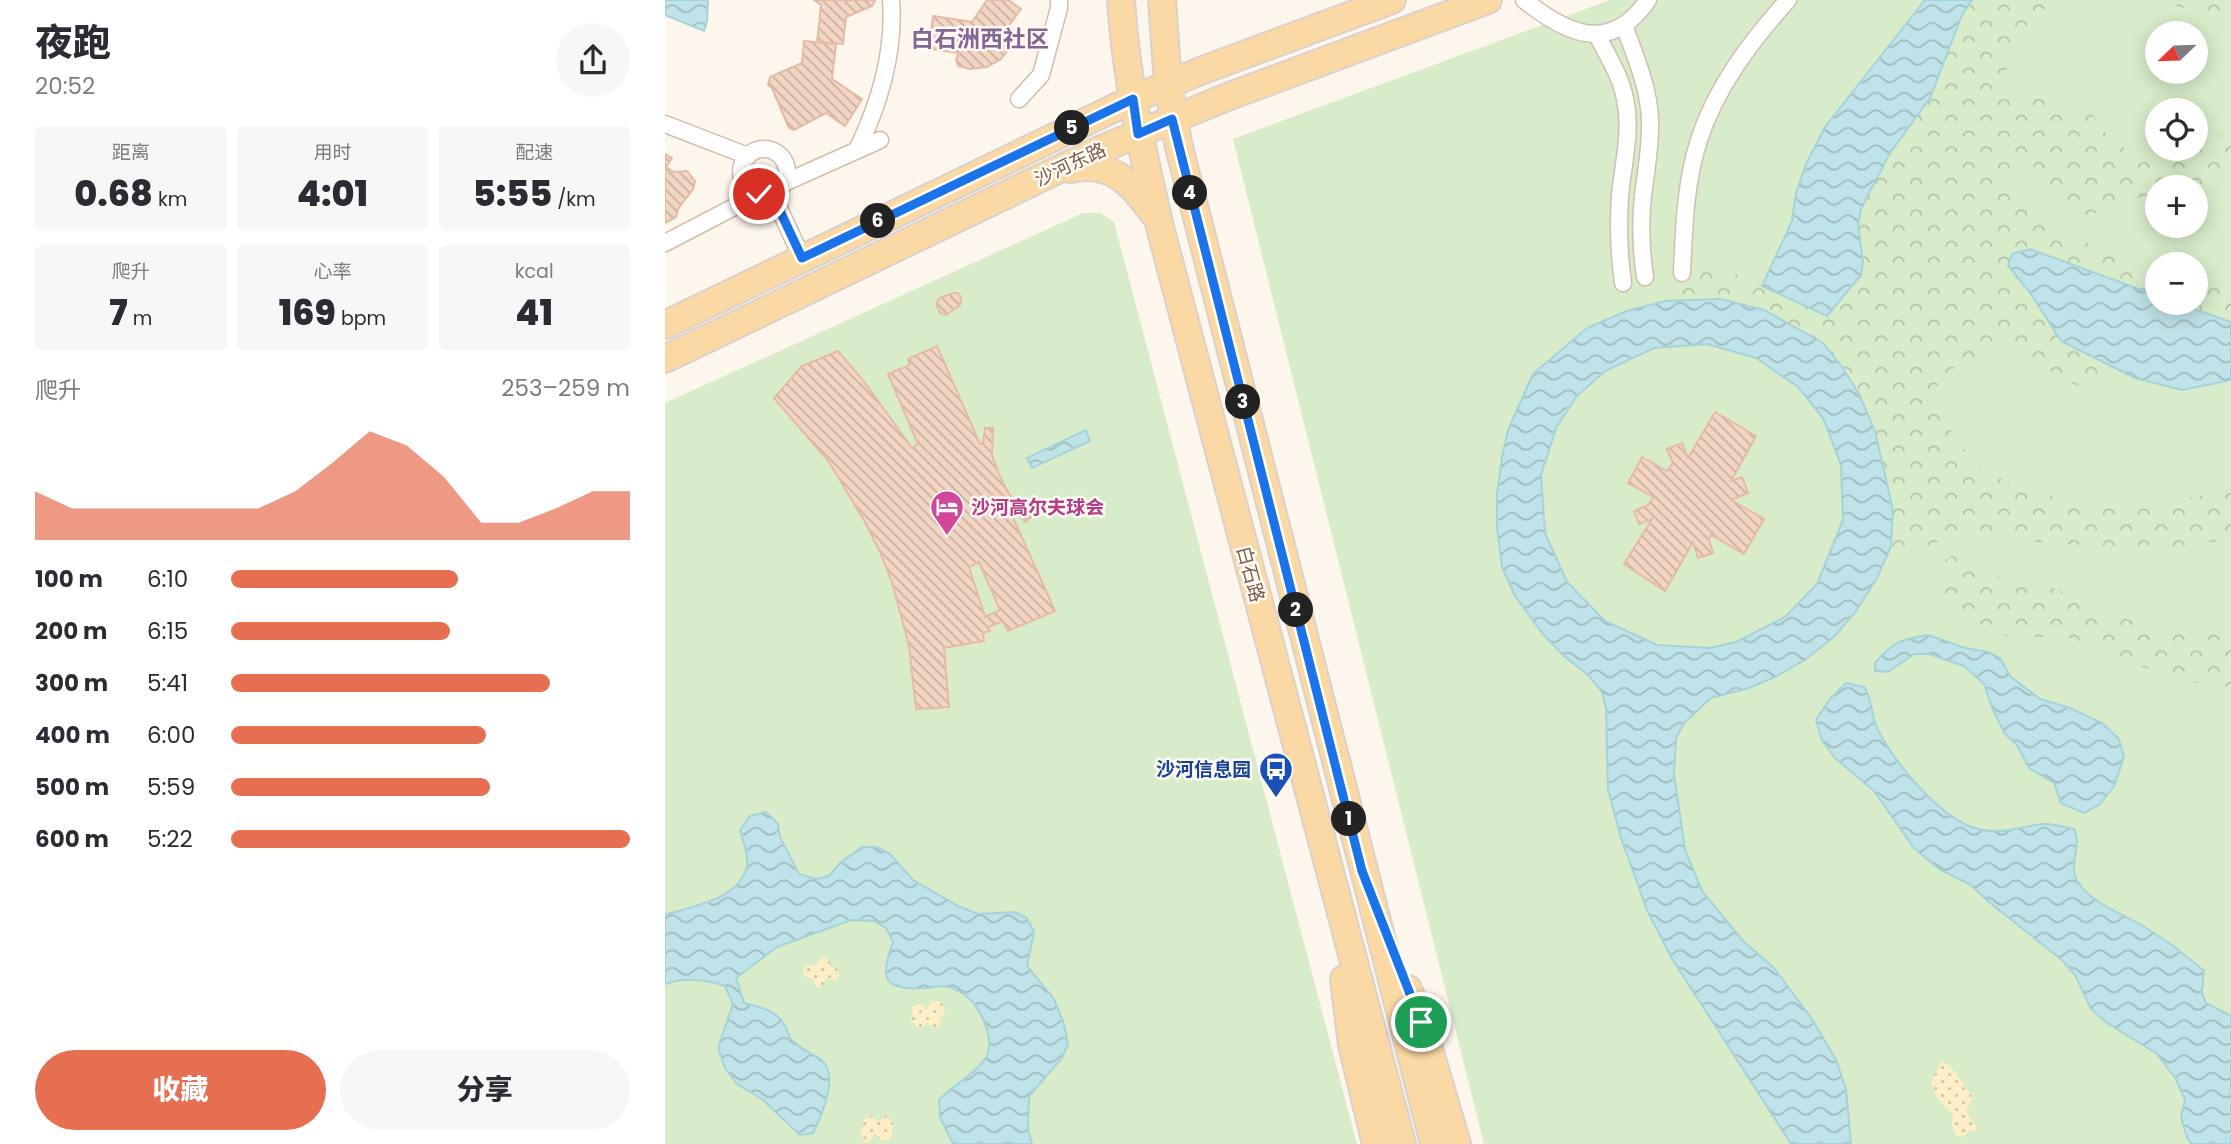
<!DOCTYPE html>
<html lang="zh">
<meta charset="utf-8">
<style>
:root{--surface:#fff;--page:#f7f7f7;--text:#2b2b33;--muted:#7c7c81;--accent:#e76f51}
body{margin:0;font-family:Poppins,"Noto Sans SC",sans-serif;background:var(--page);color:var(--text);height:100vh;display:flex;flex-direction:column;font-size:26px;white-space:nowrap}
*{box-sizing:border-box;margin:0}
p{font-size:23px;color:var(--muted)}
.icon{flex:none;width:38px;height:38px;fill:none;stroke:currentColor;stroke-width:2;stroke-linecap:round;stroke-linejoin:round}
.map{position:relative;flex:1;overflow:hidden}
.sheet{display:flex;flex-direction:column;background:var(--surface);width:665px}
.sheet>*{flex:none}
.needle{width:46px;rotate:247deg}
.fabs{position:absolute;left:1480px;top:21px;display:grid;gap:14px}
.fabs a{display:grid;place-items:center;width:63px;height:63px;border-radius:50%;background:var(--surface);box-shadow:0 4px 18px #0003;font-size:35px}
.pin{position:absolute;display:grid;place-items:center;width:60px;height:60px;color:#fff;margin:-30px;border:4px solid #fff;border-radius:50%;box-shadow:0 2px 7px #0007}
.km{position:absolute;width:35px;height:35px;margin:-18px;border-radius:50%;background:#222;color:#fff;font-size:19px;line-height:35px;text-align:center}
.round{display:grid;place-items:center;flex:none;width:74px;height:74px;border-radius:37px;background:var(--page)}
.head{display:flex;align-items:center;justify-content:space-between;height:119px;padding:0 35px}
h1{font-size:38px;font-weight:800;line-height:52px}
.metrics{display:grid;grid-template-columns:repeat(3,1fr);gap:10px;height:119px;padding:7px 35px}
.metrics div{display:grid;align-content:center;border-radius:7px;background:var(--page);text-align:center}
.metrics b{font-size:35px;font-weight:800}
.metrics small{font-size:19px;font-weight:400}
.metrics p{font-size:19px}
.chart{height:196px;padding:14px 35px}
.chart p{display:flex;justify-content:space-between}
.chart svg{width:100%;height:126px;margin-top:7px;fill:var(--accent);opacity:.7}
.cta{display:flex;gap:14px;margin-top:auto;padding:14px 35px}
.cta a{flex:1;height:80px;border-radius:42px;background:var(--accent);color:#fff;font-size:28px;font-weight:800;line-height:80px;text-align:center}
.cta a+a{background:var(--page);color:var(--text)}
ul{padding:0 35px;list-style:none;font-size:23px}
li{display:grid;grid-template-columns:112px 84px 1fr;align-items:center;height:52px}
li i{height:18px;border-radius:9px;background:var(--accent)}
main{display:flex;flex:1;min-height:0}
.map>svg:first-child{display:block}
.green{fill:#d8ecc9;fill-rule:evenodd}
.forest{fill:url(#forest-crowns)}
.sand{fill:url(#sand-dots)}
.water{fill:url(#water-waves);stroke:#a5d3da;stroke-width:2;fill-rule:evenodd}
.building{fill:url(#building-back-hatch);stroke:#e6bba3;stroke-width:2;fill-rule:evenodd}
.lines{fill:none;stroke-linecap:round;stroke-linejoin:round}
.street-casing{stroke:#d1beb0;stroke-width:19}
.primary-casing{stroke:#dad1cd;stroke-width:30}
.street{stroke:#fff;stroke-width:16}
.primary{stroke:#fbd9a5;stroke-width:26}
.route-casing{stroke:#fff;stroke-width:14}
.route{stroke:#1a73e8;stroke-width:9}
.labels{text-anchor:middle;stroke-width:5;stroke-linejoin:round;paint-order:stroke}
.street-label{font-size:19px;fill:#7a5c4d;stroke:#fffaf3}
.hotel-label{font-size:19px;font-weight:bold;fill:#b23c85;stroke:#fffaf3;text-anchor:start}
.transit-label{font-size:19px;font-weight:bold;fill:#164399;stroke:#fffaf3;text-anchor:end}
.quarter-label{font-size:23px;font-weight:bold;fill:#846695;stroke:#fffaf3}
</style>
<main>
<section class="sheet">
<div class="head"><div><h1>夜跑</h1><p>20:52</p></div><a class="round"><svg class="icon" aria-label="share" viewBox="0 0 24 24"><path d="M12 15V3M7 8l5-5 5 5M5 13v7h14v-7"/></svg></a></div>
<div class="metrics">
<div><p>距离</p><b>0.68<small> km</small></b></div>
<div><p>用时</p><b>4:01</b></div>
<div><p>配速</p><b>5:55<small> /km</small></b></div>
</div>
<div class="metrics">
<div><p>爬升</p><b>7<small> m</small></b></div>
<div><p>心率</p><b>169<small> bpm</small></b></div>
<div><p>kcal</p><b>41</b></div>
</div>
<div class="chart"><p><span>爬升</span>253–259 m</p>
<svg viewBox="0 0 160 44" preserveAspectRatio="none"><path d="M0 44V27L10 33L20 33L30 33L40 33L50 33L60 33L70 27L80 17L90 6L100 11L110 22L120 38L130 38L140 33L150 27L160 27V44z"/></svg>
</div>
<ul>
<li><b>100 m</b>6:10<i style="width:57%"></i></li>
<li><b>200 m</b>6:15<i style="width:55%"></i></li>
<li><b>300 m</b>5:41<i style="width:80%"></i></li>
<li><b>400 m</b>6:00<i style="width:64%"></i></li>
<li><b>500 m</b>5:59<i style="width:65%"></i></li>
<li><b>600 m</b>5:22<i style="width:100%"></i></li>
</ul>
<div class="cta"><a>收藏</a><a>分享</a></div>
</section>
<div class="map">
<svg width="1566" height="1144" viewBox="0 0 1566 1144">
<defs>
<pattern id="forest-crowns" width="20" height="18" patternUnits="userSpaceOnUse" patternTransform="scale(1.75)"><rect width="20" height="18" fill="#d8ecc9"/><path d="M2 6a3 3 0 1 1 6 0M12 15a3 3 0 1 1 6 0" fill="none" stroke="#b4c2a5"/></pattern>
<pattern id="sand-dots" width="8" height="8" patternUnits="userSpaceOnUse" patternTransform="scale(1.75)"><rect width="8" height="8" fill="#fcefc7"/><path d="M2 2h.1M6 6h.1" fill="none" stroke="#d1c5a4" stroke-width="1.8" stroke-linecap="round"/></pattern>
<pattern id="water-waves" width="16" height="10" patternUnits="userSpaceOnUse" patternTransform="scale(1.75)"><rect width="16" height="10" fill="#bfe3e8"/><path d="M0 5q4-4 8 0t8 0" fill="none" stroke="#a0bbbe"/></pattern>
<pattern id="building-back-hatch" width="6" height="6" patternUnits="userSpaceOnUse" patternTransform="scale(1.75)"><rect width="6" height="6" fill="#f3d5c3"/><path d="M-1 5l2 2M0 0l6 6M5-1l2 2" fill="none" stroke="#cab0a1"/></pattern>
</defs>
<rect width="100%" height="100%" fill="#fdf6ec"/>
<g class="green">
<path d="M 945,0 L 1566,0 L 1566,1144 L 819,1144 L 568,139 ZM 1493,33 L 1531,33 L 1531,72 L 1493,72 ZM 1493,110 L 1531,110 L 1531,149 L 1493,149 ZM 1493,187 L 1531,187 L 1531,226 L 1493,226 ZM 1493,264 L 1531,264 L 1531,303 L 1493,303 Z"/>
<polygon points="418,213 435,213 449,222 692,1144 0,1144 0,403"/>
</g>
<g class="forest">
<path d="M 1307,0 L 1422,0 L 1379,9 L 1350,37 L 1339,79 L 1358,94 L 1426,111 C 1442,140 1448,142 1476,157 L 1515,149 L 1531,149 L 1531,144 L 1566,130 L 1566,177 L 1543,184 L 1531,193 L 1531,187 L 1493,187 L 1493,200 C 1487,199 1483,197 1477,197 C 1450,200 1430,227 1400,208 C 1377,194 1374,164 1353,151 L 1348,195 C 1364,203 1377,215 1393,226 C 1422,245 1458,261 1493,267 L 1493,296 L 1365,249 L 1343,266 L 1368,297 L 1396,341 L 1451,369 C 1410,416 1384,353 1341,348 C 1325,347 1310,357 1296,364 C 1286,370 1273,378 1272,390 C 1271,403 1278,414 1283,425 C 1294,446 1313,468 1334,478 C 1357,489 1383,491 1404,505 L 1495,505 L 1532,496 L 1566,493 L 1566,537 L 1549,542 L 1514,547 L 1491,545 L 1449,547 L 1311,538 L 1290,535 L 1265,545 L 1236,552 L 1226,546 L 1228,510 L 1210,431 L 1194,394 L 1177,367 L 1158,343 L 1099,310 L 1055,299 L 1000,301 L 1035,258 L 1162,316 L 1198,262 L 1193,225 L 1196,209 L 1225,153 L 1265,98 L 1297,15 Z"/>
<polygon points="1473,0 1566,0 1566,18 1493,2"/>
<polygon points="1557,275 1561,293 1566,295 1566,322 1512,303 1531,303 1531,277"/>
<polygon points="1287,555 1339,579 1391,589 1474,624 1505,629 1534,627 1540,625 1566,628 1566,687 1510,680 1481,668 1428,651 1405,638 1341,636 1316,624 1300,621 1275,607 1274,566"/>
</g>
<g class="sand">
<polygon points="160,957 165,962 165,967 171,967 175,975 170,981 160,978 159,985 152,988 149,980 139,976 138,969 142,964 150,966 156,958"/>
<polygon points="271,1001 277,1002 280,1011 275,1019 277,1024 269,1028 261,1022 259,1027 254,1029 245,1020 248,1016 246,1007 251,1004 258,1005 261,1010 266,1002"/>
<polygon points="1276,1061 1286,1067 1308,1098 1301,1111 1313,1129 1303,1132 1298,1137 1292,1136 1287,1125 1288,1114 1273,1099 1266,1083"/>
<polygon points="206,1116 214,1122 221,1115 230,1125 227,1128 227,1136 223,1140 217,1140 209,1132 206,1141 201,1143 197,1140 195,1127 199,1128 198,1120"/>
</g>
<g class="water">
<polygon points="0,0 43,0 42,21 39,31 0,15"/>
<polygon points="1260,0 1307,0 1297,15 1265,98 1225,153 1196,209 1193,225 1198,262 1196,275 1162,316 1097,286 1127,221 1131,193 1141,164 1160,127"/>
<polygon points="1365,249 1493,296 1493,303 1512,303 1566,322 1566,380 1517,390 1470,378 1396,341 1368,297 1343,265 1347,254"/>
<path d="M 1055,299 L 1099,310 L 1158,343 L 1177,367 L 1194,394 L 1210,431 L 1228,510 L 1226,546 L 1212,578 L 1191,611 L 1170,636 L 1141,659 L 1112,676 L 1084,688 L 1046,698 L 1019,723 L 1011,738 L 1009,774 L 1020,850 L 1037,891 L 1078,941 L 1109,968 L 1147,1019 L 1171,1060 L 1181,1089 L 1186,1144 L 1126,1144 L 1006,957 L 982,910 L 956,838 L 943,789 L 941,708 L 937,692 L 923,675 L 898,655 L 878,634 L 850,596 L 837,567 L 832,528 L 832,494 L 837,457 L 843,430 L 868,374 L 922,328 L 962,311 L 1000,301 ZM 1042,344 L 1091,358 L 1133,387 L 1158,418 L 1176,465 L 1178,520 L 1152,584 L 1120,617 L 1071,642 L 1045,648 L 992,645 L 940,621 L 902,582 L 880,533 L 876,475 L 892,426 L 912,396 L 940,371 L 989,348 Z"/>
<polygon points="421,430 425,441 367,468 362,458"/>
<path d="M 1263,635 L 1300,648 L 1323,652 L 1335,658 L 1345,676 L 1375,699 L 1405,708 L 1437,723 L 1454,739 L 1459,757 L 1449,786 L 1434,805 L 1419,813 L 1396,803 L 1389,783 L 1364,768 L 1352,745 L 1340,734 L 1328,710 L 1319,684 L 1299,666 L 1264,654 L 1249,654 L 1223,672 L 1210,671 L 1210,663 C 1228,642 1237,639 1263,635 Z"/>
<path d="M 1181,683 L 1199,687 C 1207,698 1206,711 1210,723 C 1224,758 1276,820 1313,829 C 1339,835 1353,827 1377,824 C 1387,823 1399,827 1409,829 C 1418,846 1402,865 1413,882 C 1428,905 1459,914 1481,928 C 1501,940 1521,955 1539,971 L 1537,993 L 1541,1003 L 1566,1016 L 1566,1144 L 1527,1144 L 1522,1138 L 1516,1117 L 1520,1100 L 1511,1079 L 1491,1053 L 1442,1023 L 1426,1009 L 1410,975 L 1397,960 L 1324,902 L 1306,885 L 1274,869 L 1249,848 L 1209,791 L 1170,758 L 1157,740 L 1151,720 L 1164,700 Z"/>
<path d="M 101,812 L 113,824 L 115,837 L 134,874 L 151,879 L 164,876 L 176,862 L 197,847 L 211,847 L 224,853 L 248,880 L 293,906 L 313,914 L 349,912 L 362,918 L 369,932 L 362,966 L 389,999 L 399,1024 L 403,1044 L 397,1058 L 364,1096 L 363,1129 L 367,1144 L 288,1144 L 275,1117 L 274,1100 C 287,1086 314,1071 322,1056 C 327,1044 323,1030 318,1019 C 311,1003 301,992 284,987 C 277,985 269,987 262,988 C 220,991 213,981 228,942 L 221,928 L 209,921 L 186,920 L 112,947 L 71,978 L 79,1003 C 95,1007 112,1010 120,1026 C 123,1031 123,1036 127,1040 C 135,1049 144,1052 154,1058 C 176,1071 157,1115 148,1133 L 135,1135 L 97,1099 L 72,1084 L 60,1068 L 53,1048 L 68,1004 L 60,986 C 40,979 20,977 0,984 L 0,915 C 28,906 73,900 82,867 C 84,857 78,840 75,830 L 85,816 Z"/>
</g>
<g class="building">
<polygon points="149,0 209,0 210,1 207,6 181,17 178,44 152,42 156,5"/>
<polygon points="322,0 343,0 356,9 337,35 345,36 348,43 336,59 322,67 305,69 293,66 291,59 294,53 264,49 268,16 307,22"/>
<polygon points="139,41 171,44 167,79 197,99 180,126 161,113 129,130 124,128 107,88 103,85 105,77 137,63"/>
<polygon points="0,154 7,158 1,167 9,172 22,171 30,181 28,189 13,209 11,217 0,223"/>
<polygon points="289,293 293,293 296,297 295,305 281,315 275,313 271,304 274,298"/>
<path d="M 272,346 L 315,444 L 318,443 L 320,428 L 328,428 L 327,455 L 335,477 L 347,499 L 366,517 L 361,522 L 350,512 L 346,513 L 390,611 L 343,631 L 338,621 L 323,627 L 325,631 L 318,633 L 319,641 L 279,648 L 284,707 L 251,709 L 244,646 L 227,582 L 215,552 L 200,522 L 164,462 L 109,398 L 137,366 L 173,351 L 198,380 L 247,448 L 253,444 L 223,374 L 245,365 L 243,359 ZM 314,562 L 335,610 L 320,617 L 304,567 Z"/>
<polygon points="1050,412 1091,436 1066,481 1077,477 1083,493 1066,500 1099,519 1079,554 1046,535 1044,540 1048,553 1033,558 1028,542 1000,591 959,564 987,519 974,524 969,511 983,505 989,497 963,483 977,457 1002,471 1008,463 1002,449 1017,443 1023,458"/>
</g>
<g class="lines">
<g class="street-casing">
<g id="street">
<path d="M 859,0 C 902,34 945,55 983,0"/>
<path d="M 959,25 C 970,56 984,87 985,120 C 986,146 981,170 978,196 C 975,223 976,250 980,277"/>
<path d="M 932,35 C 942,55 956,76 960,99 C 967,132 958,163 955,196 C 953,225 954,254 958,283"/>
<polyline points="354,99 376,75 394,8 394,0"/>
<polyline points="0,124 83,156"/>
<path d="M 193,148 C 215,102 230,52 226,0"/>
<circle cx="99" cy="172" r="23"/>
<polyline points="119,183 215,140"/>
<polyline points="107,193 137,258"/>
<polyline points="0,243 94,194"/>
<path d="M 1017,273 C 1019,229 1020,183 1034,140 C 1051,87 1086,41 1123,0"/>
</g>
</g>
<g class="primary-casing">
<g id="primary">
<path d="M 456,0 C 461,79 478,155 496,231 L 737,1144"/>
<polyline points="497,0 503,84 513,143 769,1144"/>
<path d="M 405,169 C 445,160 466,182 487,212"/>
<polyline points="0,325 468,99 538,70 727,0"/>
<polyline points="0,359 434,150 562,97 823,0"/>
<polyline points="679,979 687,1045 711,1144"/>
<polyline points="743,989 756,1022 792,1144"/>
</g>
</g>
<use href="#street" class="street"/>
<use href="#primary" class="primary"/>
</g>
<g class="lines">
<g class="route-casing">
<polyline id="route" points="94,194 107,194 137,258 468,99 473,134 507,119 697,871 756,1022"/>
</g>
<use href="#route" class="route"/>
</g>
<defs>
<g id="hotel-pin" transform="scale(1.75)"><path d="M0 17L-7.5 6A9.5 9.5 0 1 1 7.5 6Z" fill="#d1479c" stroke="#fffaf3"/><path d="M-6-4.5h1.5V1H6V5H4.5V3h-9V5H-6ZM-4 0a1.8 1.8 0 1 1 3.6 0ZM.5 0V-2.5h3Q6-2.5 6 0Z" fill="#fff"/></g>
<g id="bus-pin" transform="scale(1.75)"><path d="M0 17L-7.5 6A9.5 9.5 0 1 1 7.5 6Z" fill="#1a4fb4" stroke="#fffaf3"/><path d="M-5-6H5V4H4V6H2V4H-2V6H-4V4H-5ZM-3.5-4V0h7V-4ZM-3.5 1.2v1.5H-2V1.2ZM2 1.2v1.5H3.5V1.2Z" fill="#fff"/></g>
</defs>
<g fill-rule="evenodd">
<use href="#hotel-pin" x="282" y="507"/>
<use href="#bus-pin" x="611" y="769"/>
</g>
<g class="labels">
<g class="street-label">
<text transform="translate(405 164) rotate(-25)" y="7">沙河东路</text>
<text transform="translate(586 574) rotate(75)" y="7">白石路</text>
</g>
<g class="hotel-label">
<text x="306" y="514">沙河高尔夫球会</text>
</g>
<g class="transit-label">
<text x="586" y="776">沙河信息园</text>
</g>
<g class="quarter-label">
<text x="315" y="47">白石洲西社区</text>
</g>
</g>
</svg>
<div class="fabs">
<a><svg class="needle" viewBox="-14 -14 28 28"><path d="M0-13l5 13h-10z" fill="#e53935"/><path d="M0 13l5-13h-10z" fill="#7c7c81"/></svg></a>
<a><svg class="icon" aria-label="locate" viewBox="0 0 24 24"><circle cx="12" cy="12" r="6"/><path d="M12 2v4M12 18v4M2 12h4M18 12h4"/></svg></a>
<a>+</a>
<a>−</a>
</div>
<div class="pin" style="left:756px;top:1022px;background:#1e9e55"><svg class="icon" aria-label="arrive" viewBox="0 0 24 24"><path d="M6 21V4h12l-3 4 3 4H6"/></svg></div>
<div class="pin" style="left:94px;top:194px;background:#d93025"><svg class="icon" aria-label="check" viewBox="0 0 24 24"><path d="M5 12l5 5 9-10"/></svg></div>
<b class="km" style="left:684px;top:819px">1</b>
<b class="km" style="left:631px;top:610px">2</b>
<b class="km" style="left:578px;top:402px">3</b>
<b class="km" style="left:525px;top:193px">4</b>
<b class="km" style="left:407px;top:128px">5</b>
<b class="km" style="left:213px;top:221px">6</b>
</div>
</main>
